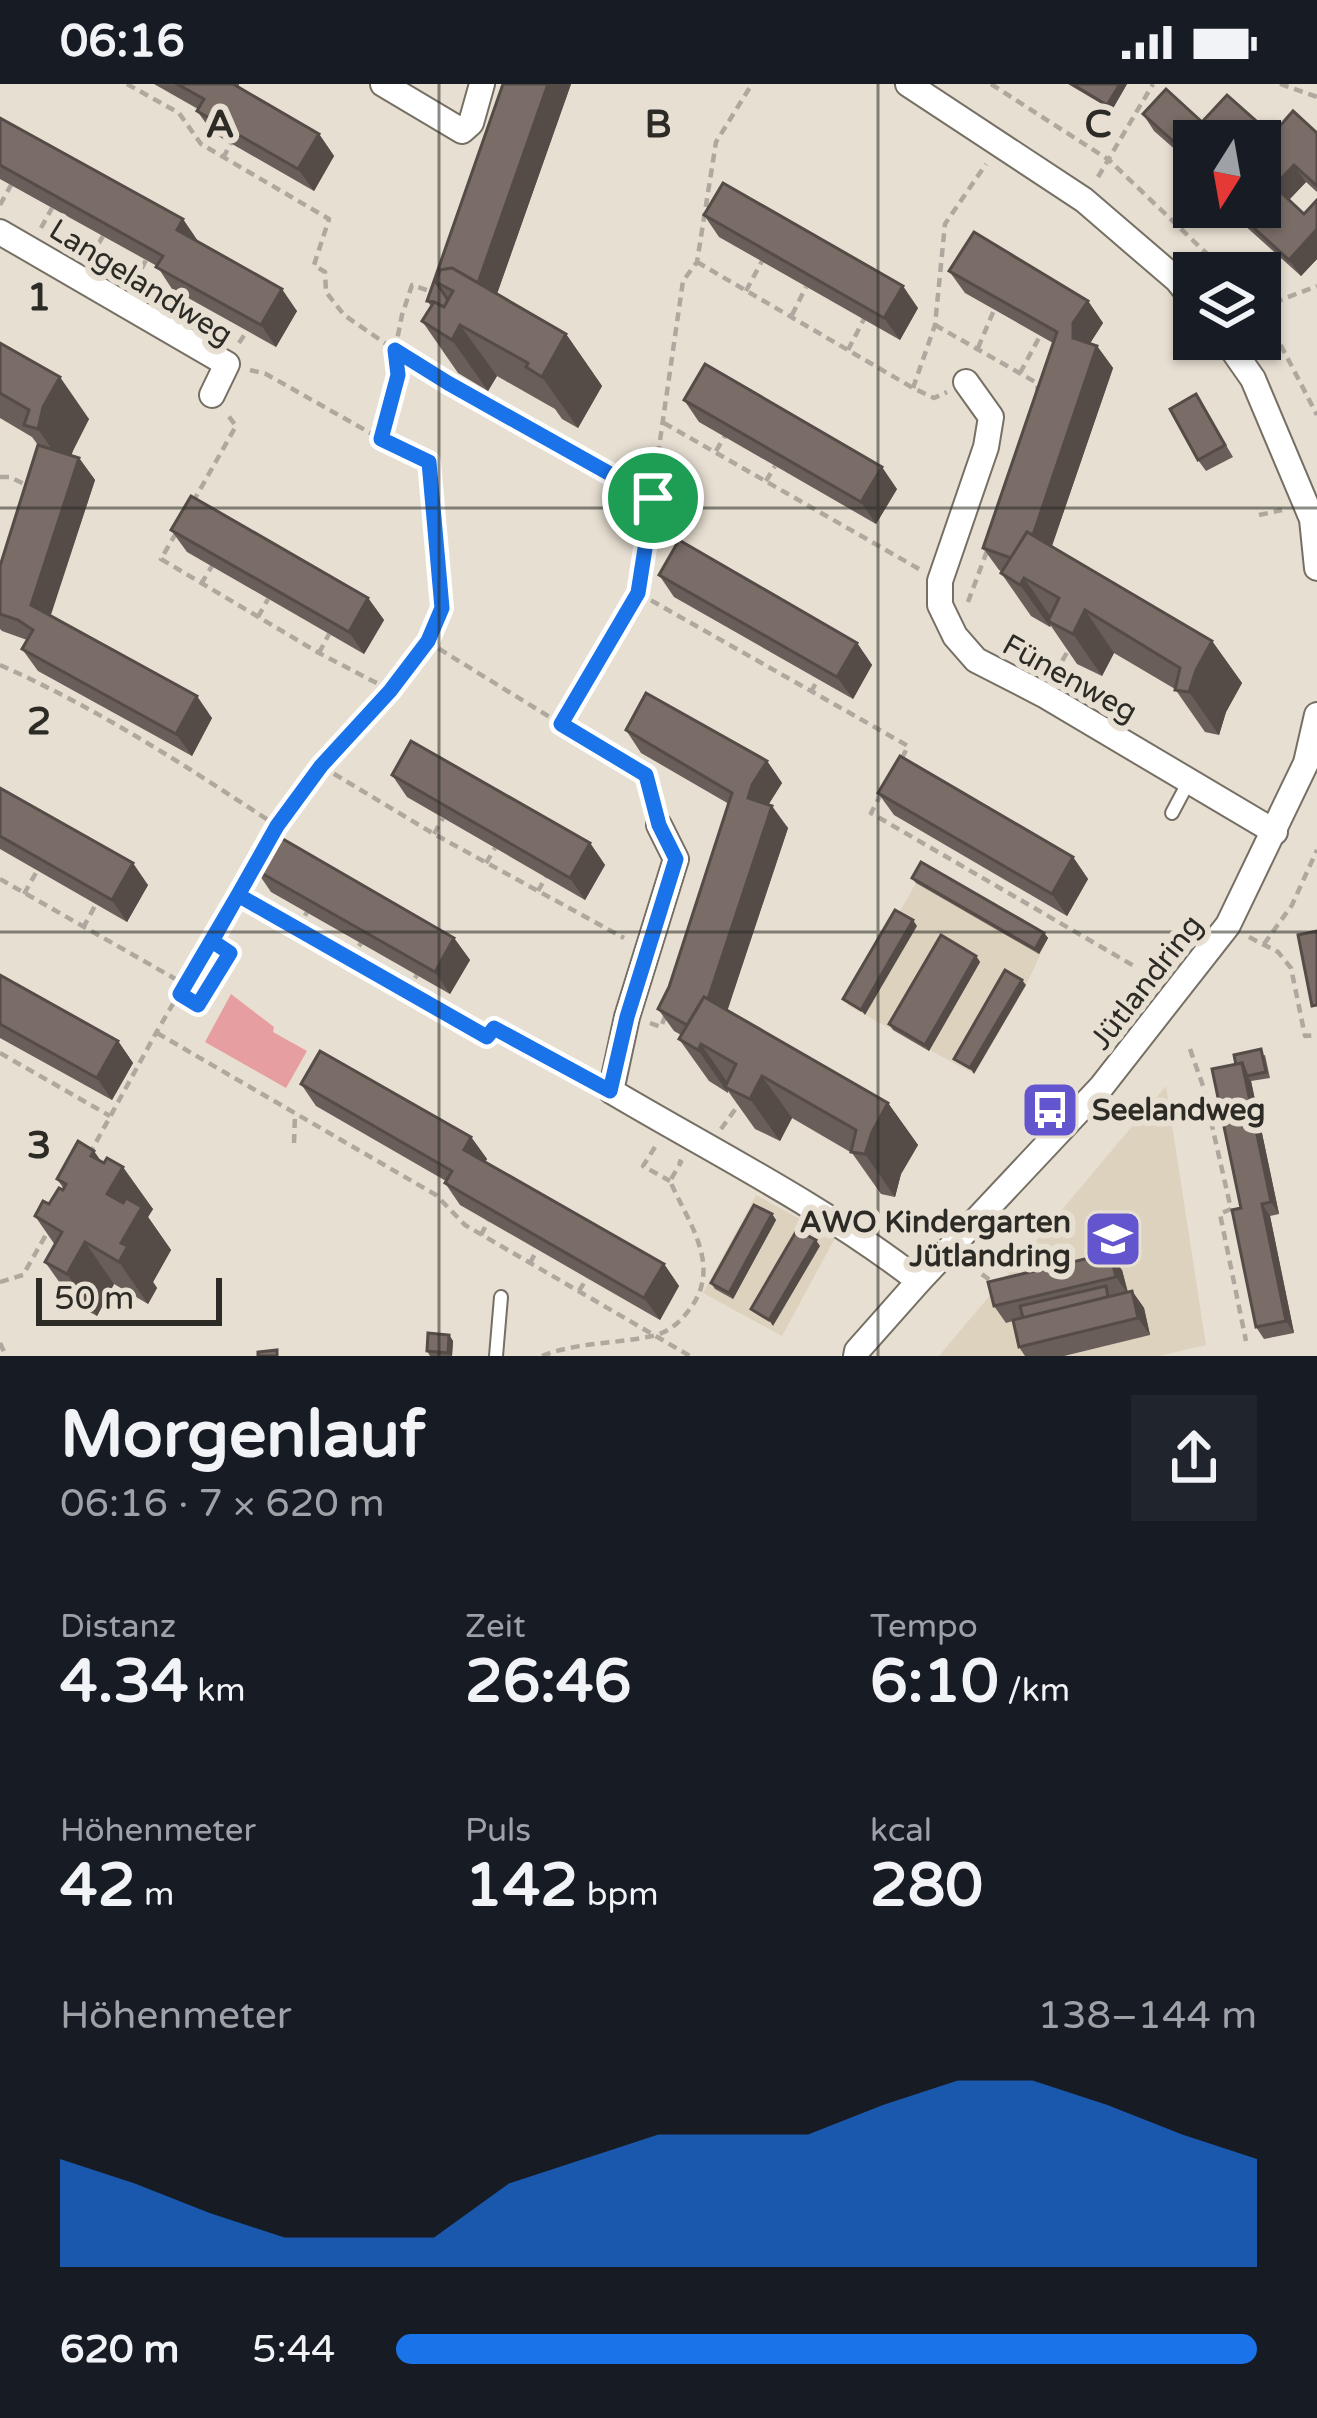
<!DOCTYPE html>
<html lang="de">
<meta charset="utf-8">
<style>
:root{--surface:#171b24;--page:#20242c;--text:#f1f3f6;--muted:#9ea1a6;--accent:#1a73e8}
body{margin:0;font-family:"Varela Round",sans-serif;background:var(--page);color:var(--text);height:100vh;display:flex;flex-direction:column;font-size:45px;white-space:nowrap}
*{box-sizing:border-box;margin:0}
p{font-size:39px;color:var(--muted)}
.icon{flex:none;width:66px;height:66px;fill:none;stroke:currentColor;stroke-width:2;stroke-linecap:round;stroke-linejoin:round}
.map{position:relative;height:1272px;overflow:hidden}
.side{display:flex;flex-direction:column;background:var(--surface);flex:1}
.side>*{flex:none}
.needle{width:78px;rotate:191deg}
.tools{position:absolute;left:1173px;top:36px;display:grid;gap:24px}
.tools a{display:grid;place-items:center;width:108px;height:108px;border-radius:0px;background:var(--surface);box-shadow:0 3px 9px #0004;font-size:60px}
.scale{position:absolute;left:36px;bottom:30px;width:186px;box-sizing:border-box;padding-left:12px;border:6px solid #2d2b26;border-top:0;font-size:33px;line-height:42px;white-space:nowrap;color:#2d2b26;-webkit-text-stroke:9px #e7dfd2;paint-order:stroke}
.pin{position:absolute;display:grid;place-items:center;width:102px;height:102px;color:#fff;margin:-51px;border:6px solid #fff;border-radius:50%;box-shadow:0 3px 12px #0007}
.round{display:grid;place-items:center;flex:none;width:126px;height:126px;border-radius:0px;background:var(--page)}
.summary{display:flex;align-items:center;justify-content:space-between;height:204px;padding:0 60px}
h1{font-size:66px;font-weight:700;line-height:90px}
.metrics{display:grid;grid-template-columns:repeat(3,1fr);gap:18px;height:204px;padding:12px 60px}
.metrics div{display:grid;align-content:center}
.metrics b{font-size:60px;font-weight:700}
.metrics small{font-size:33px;font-weight:400}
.metrics p{font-size:33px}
.chart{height:336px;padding:24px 60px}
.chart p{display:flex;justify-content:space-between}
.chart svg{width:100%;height:216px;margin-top:12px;fill:var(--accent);opacity:.7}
ul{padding:0 60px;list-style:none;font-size:39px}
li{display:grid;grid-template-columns:192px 144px 1fr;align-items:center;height:90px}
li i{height:30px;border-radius:15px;background:var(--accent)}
.status{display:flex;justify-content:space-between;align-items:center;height:84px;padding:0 60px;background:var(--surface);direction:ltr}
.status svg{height:33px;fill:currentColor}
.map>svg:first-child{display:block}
.built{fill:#ddd2be}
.green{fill:#e79ea0}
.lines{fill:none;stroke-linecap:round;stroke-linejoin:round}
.service-casing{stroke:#766f64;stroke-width:16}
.minor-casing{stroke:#766f64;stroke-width:28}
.path{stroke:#aea89e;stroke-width:4.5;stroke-dasharray:9 6;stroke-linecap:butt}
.service{stroke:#fff;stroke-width:12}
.minor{stroke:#fff;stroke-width:24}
.wall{fill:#695e59}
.shaded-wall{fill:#554c48}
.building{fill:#7a6d67;stroke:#554c48;stroke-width:3}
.route-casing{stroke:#fff;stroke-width:24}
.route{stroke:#1a73e8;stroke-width:15}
.grid{fill:none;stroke:#2d2b26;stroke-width:3;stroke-opacity:0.55}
.labels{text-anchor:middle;stroke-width:12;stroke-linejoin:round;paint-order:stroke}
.street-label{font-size:30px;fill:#2d2b26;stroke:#e7dfd2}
.poi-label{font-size:30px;font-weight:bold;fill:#2d2b26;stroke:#e7dfd2;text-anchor:start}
.grid-label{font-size:39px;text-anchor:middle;font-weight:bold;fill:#2d2b26;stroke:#e7dfd2;stroke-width:12;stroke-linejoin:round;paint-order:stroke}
</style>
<div class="status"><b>06:16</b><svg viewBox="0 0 49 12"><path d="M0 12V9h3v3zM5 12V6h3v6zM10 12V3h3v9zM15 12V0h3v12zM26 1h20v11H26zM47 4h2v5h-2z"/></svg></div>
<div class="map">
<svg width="1317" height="1272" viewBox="0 0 1317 1272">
<rect width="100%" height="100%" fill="#e7dfd2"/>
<g class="built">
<polygon points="925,783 1048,854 1026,901 974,990 847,921"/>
<polygon points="1166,1002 1206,1261 1159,1272 939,1272"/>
<polygon points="756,1111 835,1154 782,1252 703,1209"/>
</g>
<polygon class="green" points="231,910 274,943 273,948 307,967 286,1004 205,958"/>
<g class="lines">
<g class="service-casing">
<g id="service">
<polyline points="1172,729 1189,697"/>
<polyline points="494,944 610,1007"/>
<polyline points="496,1272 501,1213"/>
</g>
</g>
<g class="minor-casing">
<g id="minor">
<polyline points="383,0 462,47 471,39 482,0"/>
<polyline points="908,0 1084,116 1177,196 1194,217"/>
<polyline points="0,148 227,280 212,311"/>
<polyline points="1225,255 1253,295 1312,435 1317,484"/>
<polyline points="966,298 991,333 986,363 940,497 940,521 955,552 976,576 1044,611 1275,748"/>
<path d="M 659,741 L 676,775 L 627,933 L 611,1007 C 714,1068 824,1123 919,1197"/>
<polyline points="856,1272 857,1267 919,1197 1102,1002 1228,841 1306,679 1317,631"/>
</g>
</g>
<g class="path">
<polyline points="127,0 179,29 201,60 329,135 314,181 325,188 326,208 344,231 395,266 448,299 653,414"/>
<polyline points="991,0 1109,76 1227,189"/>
<polyline points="1280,0 1317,13"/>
<polyline points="223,74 231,59"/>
<polyline points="1098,93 1153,0"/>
<polyline points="0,121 11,101"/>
<polyline points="41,144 52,124"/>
<polyline points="91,173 103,152"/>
<polyline points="697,178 913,304 934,314 947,308"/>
<polyline points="135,198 146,176"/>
<polyline points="746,207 762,177"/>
<polyline points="1260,221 1317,331"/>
<polyline points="1260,224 1317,202"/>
<polyline points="188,228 194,218"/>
<polyline points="792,231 806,203"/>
<polyline points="935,241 1037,299 1038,308"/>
<polyline points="239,259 247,247"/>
<polyline points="978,264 994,226"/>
<polyline points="848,266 864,235"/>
<polyline points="250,286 266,290 381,355 429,378 442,524 428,558"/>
<polyline points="1020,289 1040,252"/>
<polyline points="913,304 935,241 945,140 986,80"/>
<polyline points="664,339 919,485"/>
<polyline points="381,355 397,291 395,266 402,231 412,201 432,208"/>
<polyline points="716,367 725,352"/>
<polyline points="0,393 10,393 28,402"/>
<polyline points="766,397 775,382"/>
<polyline points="193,418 236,342 227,330"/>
<polyline points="1259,431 1282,426"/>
<polyline points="176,449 161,475 319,569 390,606"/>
<polyline points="201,500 212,482"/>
<polyline points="638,509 908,662 902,674"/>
<polyline points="968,518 987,467"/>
<polyline points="258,533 268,515"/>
<polyline points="319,569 329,550"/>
<path d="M 0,581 C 99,625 186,682 277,742"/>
<polyline points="1055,590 1070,563"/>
<polyline points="811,608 818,595"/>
<polyline points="561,640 646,691 653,717"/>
<polyline points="321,682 434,750 624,854"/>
<polyline points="881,710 871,729 1134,882"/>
<polyline points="434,750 443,734"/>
<polyline points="486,779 495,764"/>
<polyline points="0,795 186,901"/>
<polyline points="538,807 546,793"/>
<polyline points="24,810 37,787"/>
<polyline points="238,811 478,948"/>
<polyline points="83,844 96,820"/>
<polyline points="298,845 307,828"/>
<polyline points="1249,853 1278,868 1291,884 1305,952 1317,951"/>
<polyline points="1264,860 1292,821 1317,766"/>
<polyline points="351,875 361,859"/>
<polyline points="196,884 214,894 230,869 212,857"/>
<polyline points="407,907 417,891"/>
<polyline points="180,911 198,921 214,894"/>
<polyline points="650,939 661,943 666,930"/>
<polyline points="157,949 436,1111 465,1141 690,1272"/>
<polyline points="1190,965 1203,1002 1231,1125 1220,1130 1246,1257"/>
<polyline points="0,969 110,1032"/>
<polyline points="721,1045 739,1020"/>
<polyline points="294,1059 295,1031"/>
<polyline points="655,1063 643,1082 670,1097"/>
<polyline points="89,1071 156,949 277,742 321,682 390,606 428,558 561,640 638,509 683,197 697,178 716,58 752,0"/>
<polyline points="913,1137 933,1152"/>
<polyline points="481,1151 488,1137"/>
<polyline points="530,1179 537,1166"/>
<polyline points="970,1181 991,1197"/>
<polyline points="0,1198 23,1191 47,1149"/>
<polyline points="579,1207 587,1194"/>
<polyline points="0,1259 6,1272"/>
<path d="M 542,1272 C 577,1258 616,1260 652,1252 C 668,1249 680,1238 689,1226 C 723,1183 689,1140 670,1097 L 681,1078 L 678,1077"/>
</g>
<use href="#service" class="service"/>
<use href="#minor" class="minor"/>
</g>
<g class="wall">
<polygon points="154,0 239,0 239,3 319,50 334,72 314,107 213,49 197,27 198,25"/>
<polygon points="503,0 571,0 497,210 566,250 602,302 578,344 562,335 555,325 497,292 488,307 458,289 422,237 431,222 427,217"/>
<polygon points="1068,0 1127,0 1112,26"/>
<polygon points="1143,30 1272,51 1317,49 1317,108 1306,98 1289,116 1304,130 1317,116 1317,175 1301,192 1233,131 1228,123 1260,123 1194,57 1194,82 1154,47"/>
<polygon points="0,34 198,157 297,227 276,263 172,205 157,182 0,95"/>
<polygon points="704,131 918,224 900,256 719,153"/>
<polygon points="949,187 1088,217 1103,239 1090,259 1097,262 1113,284 1052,462 1212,557 1242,599 1226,628 1219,651 1205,648 1175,605 1114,569 1102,592 1077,580 1051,542 1050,543 1031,532 1001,489 1002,488 999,486 983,464 1053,259 965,209"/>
<polygon points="0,259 89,335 71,371 79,374 95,396 50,531 212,634 192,672 38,587 22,565 27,556 2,547 0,545 0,482 38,361 32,353 0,334"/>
<polygon points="1196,310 1233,373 1206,387 1198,376"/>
<polygon points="684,316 897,405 876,440 699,338"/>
<polygon points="171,446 368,514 384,536 364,570 187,468"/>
<polygon points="659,491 857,559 872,581 853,615 674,513"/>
<polygon points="626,646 767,677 782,699 768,721 788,744 727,926 888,1019 918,1061 901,1090 895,1113 881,1110 852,1069 792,1034 780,1057 755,1045 728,1007 728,1009 709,997 679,955 681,951 674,947 658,925 669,903 729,720 641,669"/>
<polygon points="392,691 590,759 605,781 585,816 407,713"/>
<polygon points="0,704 148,801 127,838 0,765"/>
<polygon points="878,709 1073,773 1088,795 1067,832 894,731"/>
<polygon points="256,786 454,854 470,876 450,910 271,808"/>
<polygon points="912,794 1044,849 1048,854 1039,870 916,799"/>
<polygon points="976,872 980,878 929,967 893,946 889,940"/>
<polygon points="0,891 118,957 133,979 112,1016 0,954"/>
<polygon points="1265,971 1270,994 1251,997 1279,1130 1270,1132 1294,1249 1264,1255 1256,1243 1241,1124 1236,981"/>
<polygon points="301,1000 471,1053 487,1075 485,1078 664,1180 679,1202 660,1236 460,1121 445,1099 446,1097 316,1022"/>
<polygon points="102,1078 153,1125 148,1133 171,1166 153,1198 157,1204 148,1220 114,1200 97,1232 75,1220 45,1178 55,1161 35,1132 64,1105 57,1095"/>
<polygon points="772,1130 776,1136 733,1215 715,1205 711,1199"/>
<polygon points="1122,1186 1128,1208 1132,1207 1144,1224 1150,1251 1064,1272 1025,1272 1019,1263 1013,1237 1006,1239 994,1222"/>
<polygon points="449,1251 453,1257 452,1272 430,1272 427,1267"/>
</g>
<g class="shaded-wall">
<polygon points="548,0 571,0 488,235 473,213"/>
<polygon points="1120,0 1127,0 1112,26 1107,21"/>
<polygon points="319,50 334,72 314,107 298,85"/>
<polygon points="1294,81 1306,98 1286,119 1274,102"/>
<polygon points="183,135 198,157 192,168 177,146"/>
<polygon points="1317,145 1317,175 1301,192 1289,176"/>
<polygon points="903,202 918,224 900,256 884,234"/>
<polygon points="282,205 297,227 276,263 261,241"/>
<polygon points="1088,217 1103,239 1089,261 1073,254 1073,239"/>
<polygon points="460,241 497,292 488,307 452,256"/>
<polygon points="566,250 602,302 578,344 542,293"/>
<polygon points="1097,262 1113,284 1047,476 1030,458"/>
<polygon points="60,293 89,335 73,366 67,387 38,345 43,323"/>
<polygon points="79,374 95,396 47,543 31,521"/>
<polygon points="882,383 897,405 876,440 861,418"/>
<polygon points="1024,494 1053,536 1048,537 1050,543 1020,501"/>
<polygon points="368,514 384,536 364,570 349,548"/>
<polygon points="1085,526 1114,569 1102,592 1073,550"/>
<polygon points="1212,557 1242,599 1226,628 1219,651 1189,608 1196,586"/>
<polygon points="857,559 872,581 853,615 837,593"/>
<polygon points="197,612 212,634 192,672 176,650"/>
<polygon points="767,677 782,699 767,723 748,714 752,701"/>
<polygon points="772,722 788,744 723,940 734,955 721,973 705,951 705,926"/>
<polygon points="590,759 605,781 585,816 570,794"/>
<polygon points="1073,773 1088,795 1067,832 1052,810"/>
<polygon points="133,779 148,801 127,838 112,816"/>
<polygon points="913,836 917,842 865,931 861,926"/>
<polygon points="1044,849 1048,854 1039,870 1035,865"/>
<polygon points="454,854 470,876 450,910 435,888"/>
<polygon points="976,872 980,878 929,967 925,961"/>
<polygon points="1022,896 1026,901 974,990 970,984"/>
<polygon points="118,957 133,979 112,1016 97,994"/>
<polygon points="701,960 730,1002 725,1003 728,1009 698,966"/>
<polygon points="1242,979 1250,991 1247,992 1251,997 1279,1130 1271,1118"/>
<polygon points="762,992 792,1034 780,1057 750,1015"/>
<polygon points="888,1019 918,1061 901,1090 895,1113 865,1070 872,1048"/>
<polygon points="471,1053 487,1075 479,1088 464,1066"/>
<polygon points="94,1067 115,1097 123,1083 153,1125 148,1133 171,1166 153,1198 157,1204 148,1220 119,1178 121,1159 107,1110 91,1072"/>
<polygon points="1262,1120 1270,1132 1294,1249 1286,1237"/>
<polygon points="772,1130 776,1136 733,1215 729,1209"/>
<polygon points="816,1156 820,1162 773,1242 769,1236"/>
<polygon points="85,1158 114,1200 97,1232 67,1190"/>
<polygon points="1110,1169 1122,1186 1128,1210 1116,1193"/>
<polygon points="664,1180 679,1202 660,1236 644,1214"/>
<polygon points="1132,1207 1144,1224 1150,1251 1138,1234"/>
<polygon points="449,1251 453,1257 452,1272 448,1269"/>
</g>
<g class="building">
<polygon points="177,0 233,0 319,50 298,85 197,27 204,15"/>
<polygon points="503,0 548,0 478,199 452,184 440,186 436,198 448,216 444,223 434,218 427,217"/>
<polygon points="1072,0 1120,0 1107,21"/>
<polygon points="1166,5 1202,38 1227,11 1272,51 1293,27 1317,49 1317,102 1294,81 1274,102 1304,130 1317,116 1317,145 1289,176 1231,123 1260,123 1260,57 1194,57 1194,76 1143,30"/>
<polygon points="0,34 183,135 177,146 282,205 261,241 156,183 163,172 0,81"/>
<polygon points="723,99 903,202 884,234 704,131"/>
<polygon points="974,148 1088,217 1073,239 1073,254 1097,262 1033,451 1027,448 1011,474 983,464 1057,248 949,187"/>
<polygon points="452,184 566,250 542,293 526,283 528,279 460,241 452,256 422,237 434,218 444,223 453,207 436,198 440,186"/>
<polygon points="0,259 60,293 43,323 38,345 24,341 29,326 0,309"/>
<polygon points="705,280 882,383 861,418 684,316"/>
<polygon points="1196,310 1225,361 1198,376 1170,325"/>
<polygon points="38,361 79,374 31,521 197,612 176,650 22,565 33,546 18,536 0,530 0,482"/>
<polygon points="191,412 368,514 349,548 171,446"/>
<polygon points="1027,448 1212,557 1196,586 1189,608 1175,606 1180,584 1085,526 1073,550 1048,537 1059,514 1024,494 1020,501 1001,489"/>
<polygon points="679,456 857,559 837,593 659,491"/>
<polygon points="646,609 767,677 752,701 748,714 772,722 708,915 704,913 687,941 658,925 669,903 732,709 626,646"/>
<polygon points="411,657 590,759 570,794 392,691"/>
<polygon points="900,672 1073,773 1052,810 878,709"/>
<polygon points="0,704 133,779 112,816 0,752"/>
<polygon points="276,751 454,854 435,888 256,786"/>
<polygon points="921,778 1044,849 1035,865 912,794"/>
<polygon points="895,826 913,836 861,926 843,915"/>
<polygon points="1317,847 1317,921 1312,922 1298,851"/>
<polygon points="941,851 976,872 925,961 889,940"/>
<polygon points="1005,886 1022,896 970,984 954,975"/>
<polygon points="0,891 118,957 97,994 0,940"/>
<polygon points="704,913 888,1019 872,1048 865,1070 851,1068 856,1046 762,992 750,1015 725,1003 736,980 701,960 698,966 679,955"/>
<polygon points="1261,965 1266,988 1247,992 1242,979 1236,981 1234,971"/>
<polygon points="320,967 471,1053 464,1066 664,1180 644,1214 445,1099 452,1087 301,1000"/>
<polygon points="1242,979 1271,1118 1262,1120 1286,1237 1256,1243 1232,1126 1241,1124 1212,985"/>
<polygon points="78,1057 94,1067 91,1072 104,1079 107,1074 123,1083 107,1110 123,1119 126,1114 142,1123 121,1159 128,1162 119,1178 85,1158 67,1190 45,1178 62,1148 35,1132 43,1117 49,1120 59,1104 63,1106 66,1100 57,1095"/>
<polygon points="754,1121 772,1130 729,1209 711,1199"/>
<polygon points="797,1146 816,1156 769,1236 751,1225"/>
<polygon points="1110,1169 1116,1193 994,1222 988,1198"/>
<polygon points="1106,1202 1108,1213 1023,1234 1020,1222"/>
<polygon points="1132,1207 1138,1234 1019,1263 1013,1236"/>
<polygon points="428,1249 449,1251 448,1269 427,1267"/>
<polygon points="277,1266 277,1272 258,1272 258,1268"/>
</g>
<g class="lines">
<g class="route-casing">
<polyline id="route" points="653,414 448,299 395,266 398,291 381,355 429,378 442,524 428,557 390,607 321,682 277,742 212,857 230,869 198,921 180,910 238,811 487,953 494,944 610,1007 627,933 676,775 659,741 646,691 561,640 638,509 653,414"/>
</g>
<use href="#route" class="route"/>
</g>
<path class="grid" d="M 439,0 L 439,1272M 878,0 L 878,1272M 0,424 L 1317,424M 0,848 L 1317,848"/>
<defs>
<g id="bus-square" transform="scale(3)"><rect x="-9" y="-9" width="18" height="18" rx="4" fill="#6355ce" stroke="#e7dfd2"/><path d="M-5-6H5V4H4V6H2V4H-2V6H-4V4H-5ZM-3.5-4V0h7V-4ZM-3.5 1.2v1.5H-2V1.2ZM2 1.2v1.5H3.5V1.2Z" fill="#fff"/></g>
<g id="school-square" transform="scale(3)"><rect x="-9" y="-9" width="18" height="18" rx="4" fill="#6355ce" stroke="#e7dfd2"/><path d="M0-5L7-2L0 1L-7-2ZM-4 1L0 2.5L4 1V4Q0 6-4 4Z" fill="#fff"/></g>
</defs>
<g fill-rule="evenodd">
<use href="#bus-square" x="1050" y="1026"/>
<use href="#school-square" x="1113" y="1155"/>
</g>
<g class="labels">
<g class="street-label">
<text transform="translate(141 198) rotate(32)" y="10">Langelandweg</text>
<text transform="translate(1070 594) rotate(29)" y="10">Fünenweg</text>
<text transform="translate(1146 898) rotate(-52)" y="10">Jütlandring</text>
</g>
<g class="poi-label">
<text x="1092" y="1036">Seelandweg</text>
<text x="1071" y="1148" text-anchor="end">AWO Kindergarten<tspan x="1071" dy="34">Jütlandring</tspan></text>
</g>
</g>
<g class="grid-label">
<text x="220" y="53">A</text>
<text x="658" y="53">B</text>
<text x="1098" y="53">C</text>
<text x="39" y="226">1</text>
<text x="39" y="650">2</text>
<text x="39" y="1074">3</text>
</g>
</svg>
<div class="tools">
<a><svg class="needle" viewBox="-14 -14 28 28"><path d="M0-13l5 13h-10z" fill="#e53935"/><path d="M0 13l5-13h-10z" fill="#9ea1a6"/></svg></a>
<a><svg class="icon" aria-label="layers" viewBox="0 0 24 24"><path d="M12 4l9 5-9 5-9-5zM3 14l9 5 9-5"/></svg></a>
</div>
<div class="scale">50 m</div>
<div class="pin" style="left:653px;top:414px;background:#1e9e55"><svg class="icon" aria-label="arrive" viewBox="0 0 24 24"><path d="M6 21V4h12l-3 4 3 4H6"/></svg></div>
</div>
<section class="side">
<div class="summary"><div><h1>Morgenlauf</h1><p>06:16 · 7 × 620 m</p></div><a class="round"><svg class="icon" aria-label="share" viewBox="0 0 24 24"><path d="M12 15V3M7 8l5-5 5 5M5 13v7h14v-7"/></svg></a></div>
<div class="metrics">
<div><p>Distanz</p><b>4.34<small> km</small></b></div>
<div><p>Zeit</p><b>26:46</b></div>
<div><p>Tempo</p><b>6:10<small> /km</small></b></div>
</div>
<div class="metrics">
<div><p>Höhenmeter</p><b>42<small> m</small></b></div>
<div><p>Puls</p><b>142<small> bpm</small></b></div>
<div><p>kcal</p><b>280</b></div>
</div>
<div class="chart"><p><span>Höhenmeter</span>138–144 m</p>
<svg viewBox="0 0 160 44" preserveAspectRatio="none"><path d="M0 44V22L10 27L20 33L30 38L40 38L50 38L60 27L70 22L80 17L90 17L100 17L110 11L120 6L130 6L140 11L150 17L160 22V44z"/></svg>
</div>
<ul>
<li><b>620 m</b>5:44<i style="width:100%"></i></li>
</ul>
</section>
